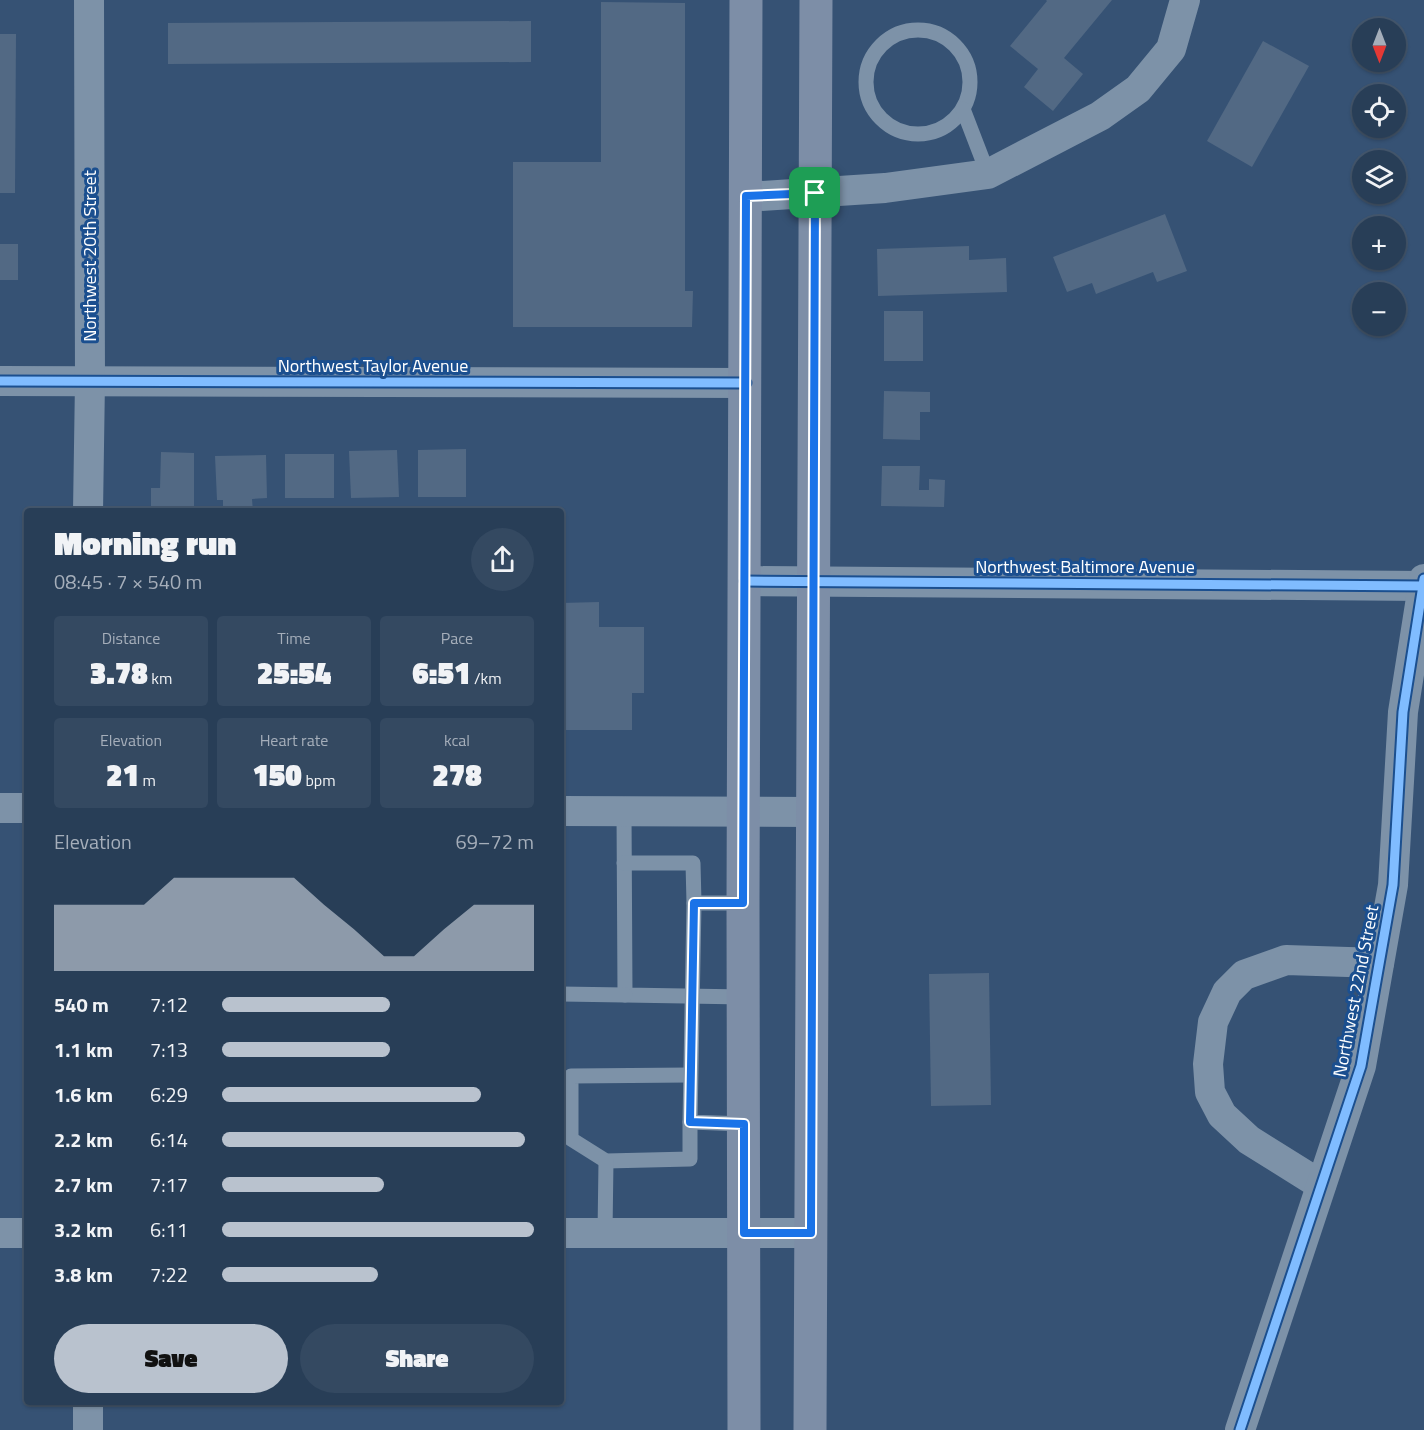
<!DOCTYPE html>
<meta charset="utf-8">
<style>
:root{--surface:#283e57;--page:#344961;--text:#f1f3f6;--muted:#a5aeba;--line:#44576d;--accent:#b9c2ce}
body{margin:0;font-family:"Titillium Web",sans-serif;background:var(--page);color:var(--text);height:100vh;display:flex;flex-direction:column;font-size:22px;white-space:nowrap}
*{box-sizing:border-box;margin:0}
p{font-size:20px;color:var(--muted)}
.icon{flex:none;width:33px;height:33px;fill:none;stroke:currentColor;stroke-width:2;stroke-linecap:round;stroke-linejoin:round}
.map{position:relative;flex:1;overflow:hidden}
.side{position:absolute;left:24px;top:508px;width:540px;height:897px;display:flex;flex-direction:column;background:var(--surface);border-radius:6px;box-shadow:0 2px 4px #0004,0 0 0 2px var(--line)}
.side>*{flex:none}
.needle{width:39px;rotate:180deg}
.buttons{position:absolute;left:1352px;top:18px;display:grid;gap:12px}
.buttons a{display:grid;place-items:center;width:54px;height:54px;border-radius:50%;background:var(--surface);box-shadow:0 2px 4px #0004,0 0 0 2px var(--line);font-size:30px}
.pin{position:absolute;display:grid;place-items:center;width:51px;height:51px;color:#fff;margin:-26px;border-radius:12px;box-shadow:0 3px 9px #0006}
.round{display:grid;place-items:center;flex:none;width:63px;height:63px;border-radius:32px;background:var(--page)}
.headline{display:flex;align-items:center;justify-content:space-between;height:102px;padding:0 30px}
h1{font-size:33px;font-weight:800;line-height:45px}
.metrics{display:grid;grid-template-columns:repeat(3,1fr);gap:9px;height:102px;padding:6px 30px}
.metrics div{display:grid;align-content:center;border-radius:6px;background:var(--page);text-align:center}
.metrics b{font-size:30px;font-weight:800}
.metrics small{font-size:16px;font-weight:400}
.metrics p{font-size:16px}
.chart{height:168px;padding:12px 30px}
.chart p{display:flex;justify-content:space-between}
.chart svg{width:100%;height:108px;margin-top:6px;fill:var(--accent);opacity:.7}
.cta{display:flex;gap:12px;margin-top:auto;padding:12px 30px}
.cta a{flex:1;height:69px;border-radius:36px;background:var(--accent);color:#111;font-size:24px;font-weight:800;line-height:69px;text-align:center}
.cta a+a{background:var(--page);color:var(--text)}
ul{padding:0 30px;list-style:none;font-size:20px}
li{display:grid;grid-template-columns:96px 72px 1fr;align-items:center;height:45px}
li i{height:15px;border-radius:8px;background:var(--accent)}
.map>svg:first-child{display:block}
.building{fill:#526984}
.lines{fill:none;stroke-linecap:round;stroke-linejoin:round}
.service{stroke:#7d92a8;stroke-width:15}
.minor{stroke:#7d92a8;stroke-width:30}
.primary{stroke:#7d8ea7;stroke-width:33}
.cycleway-casing{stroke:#1b4f8f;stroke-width:13}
.cycleway{stroke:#80bcff;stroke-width:9}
.route-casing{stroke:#fff;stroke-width:12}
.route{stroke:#1a73e8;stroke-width:8}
.labels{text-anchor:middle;stroke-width:6;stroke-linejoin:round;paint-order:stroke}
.street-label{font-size:18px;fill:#fff;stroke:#1b4f8f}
</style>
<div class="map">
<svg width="1424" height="1430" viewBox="0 0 1424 1430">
<rect width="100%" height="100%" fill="#365274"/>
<g class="building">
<polygon points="1046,0 1112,0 1064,58 1083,74 1053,111 1024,87 1038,69 1010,46 1047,1"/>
<polygon points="601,2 685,3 685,291 693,291 692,327 513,327 513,162 601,162"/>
<polygon points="531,21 531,62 168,64 168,23"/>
<polygon points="0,34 16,34 15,193 0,193"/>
<polygon points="1263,41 1309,66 1252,167 1207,141"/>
<polygon points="1165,214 1187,271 1157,282 1153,272 1096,294 1092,283 1067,292 1053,257"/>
<rect x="0" y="244" width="18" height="36"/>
<polygon points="969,246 969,260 1006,258 1007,292 878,296 877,249"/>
<rect x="884" y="311" width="39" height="50"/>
<polygon points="884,391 930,392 930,412 920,412 920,440 883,439"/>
<polygon points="466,449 466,497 418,497 418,450"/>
<polygon points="397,450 399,497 351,498 349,451"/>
<polygon points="161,452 194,453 194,512 151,512 151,488 160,488"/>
<rect x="285" y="454" width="49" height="44"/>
<polygon points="266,455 267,498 252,499 253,512 223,512 223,500 217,500 215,456"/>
<polygon points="882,466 920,466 919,490 929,490 929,479 945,480 944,507 881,506"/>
<polygon points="599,602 599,627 644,627 644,693 632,693 632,730 561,730 561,603"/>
<polygon points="989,973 991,1105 931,1106 929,974"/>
</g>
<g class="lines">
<g class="service">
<circle cx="918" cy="82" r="52"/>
<polyline points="963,109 988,174"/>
<polyline points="624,811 625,995 745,997"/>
<polyline points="624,863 693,863 694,903"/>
<polyline points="743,903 694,903 690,1122 744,1124"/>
<polyline points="561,994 625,995"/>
<polyline points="690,1075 571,1076 571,1139 606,1161 690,1159 690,1122"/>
<polyline points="605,1233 606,1161"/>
</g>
<g class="minor">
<polyline points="746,197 885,188 988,174 1100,116 1138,89 1171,49 1185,0"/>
<polyline points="0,381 746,383"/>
<polyline points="88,512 90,381 89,0"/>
<polyline points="745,581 1424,586"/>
<polyline points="0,808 27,808"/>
<polyline points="561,811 813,812"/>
<polyline points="1321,1185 1249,1140 1222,1115 1210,1092 1208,1064 1213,1022 1227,992 1244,975 1286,960 1379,963"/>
<polyline points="0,1233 27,1233"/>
<polyline points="561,1233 811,1233"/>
<polyline points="88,1402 88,1430"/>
<polyline points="1240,1430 1361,1066 1393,885 1403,712 1424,579"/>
</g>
<g class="primary">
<polyline points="744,1430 743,903 746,0"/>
<polyline points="810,1430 816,0"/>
</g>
<g class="cycleway-casing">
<g id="cycleway">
<polyline points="0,381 746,383"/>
<polyline points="745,581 1424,586"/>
<polyline points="1240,1430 1361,1066 1393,885 1403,712 1424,579"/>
</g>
</g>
<use href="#cycleway" class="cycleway"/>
</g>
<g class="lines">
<g class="route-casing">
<polygon id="route" points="815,193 811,1233 744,1233 744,1124 690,1122 694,903 743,903 746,196"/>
</g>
<use href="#route" class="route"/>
</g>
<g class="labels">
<g class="street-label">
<text transform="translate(90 256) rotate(-90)" y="6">Northwest 20th Street</text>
<text x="373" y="372">Northwest Taylor Avenue</text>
<text x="1085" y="573">Northwest Baltimore Avenue</text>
<text transform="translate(1356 991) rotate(-79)" y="6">Northwest 22nd Street</text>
</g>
</g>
</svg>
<div class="buttons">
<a><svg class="needle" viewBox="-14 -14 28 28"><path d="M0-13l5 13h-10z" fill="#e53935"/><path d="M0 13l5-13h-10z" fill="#a5aeba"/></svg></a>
<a><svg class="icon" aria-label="locate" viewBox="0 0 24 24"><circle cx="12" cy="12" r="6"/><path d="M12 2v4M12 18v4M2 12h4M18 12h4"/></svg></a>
<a><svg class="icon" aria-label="layers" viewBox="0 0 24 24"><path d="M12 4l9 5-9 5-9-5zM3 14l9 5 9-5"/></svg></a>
<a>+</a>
<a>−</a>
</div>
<div class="pin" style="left:815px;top:193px;background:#1e9e55"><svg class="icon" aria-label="arrive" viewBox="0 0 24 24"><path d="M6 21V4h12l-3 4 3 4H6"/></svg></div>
<section class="side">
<div class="headline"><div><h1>Morning run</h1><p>08:45 · 7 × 540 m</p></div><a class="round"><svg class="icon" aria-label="share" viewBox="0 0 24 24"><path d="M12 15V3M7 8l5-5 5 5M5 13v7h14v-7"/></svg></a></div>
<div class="metrics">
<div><p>Distance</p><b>3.78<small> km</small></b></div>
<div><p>Time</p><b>25:54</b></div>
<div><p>Pace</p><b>6:51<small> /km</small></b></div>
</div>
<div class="metrics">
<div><p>Elevation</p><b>21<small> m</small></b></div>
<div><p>Heart rate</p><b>150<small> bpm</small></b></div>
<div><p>kcal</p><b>278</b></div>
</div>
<div class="chart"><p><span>Elevation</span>69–72 m</p>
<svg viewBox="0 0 160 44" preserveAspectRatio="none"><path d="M0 44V17L10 17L20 17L30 17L40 6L50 6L60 6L70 6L80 6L90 17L100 27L110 38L120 38L130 27L140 17L150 17L160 17V44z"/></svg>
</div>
<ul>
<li><b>540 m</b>7:12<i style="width:54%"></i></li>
<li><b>1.1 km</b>7:13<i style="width:54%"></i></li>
<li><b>1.6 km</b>6:29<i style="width:83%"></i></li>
<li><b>2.2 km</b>6:14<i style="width:97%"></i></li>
<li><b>2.7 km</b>7:17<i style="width:52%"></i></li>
<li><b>3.2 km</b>6:11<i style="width:100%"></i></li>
<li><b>3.8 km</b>7:22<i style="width:50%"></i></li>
</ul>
<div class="cta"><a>Save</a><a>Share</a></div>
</section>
</div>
